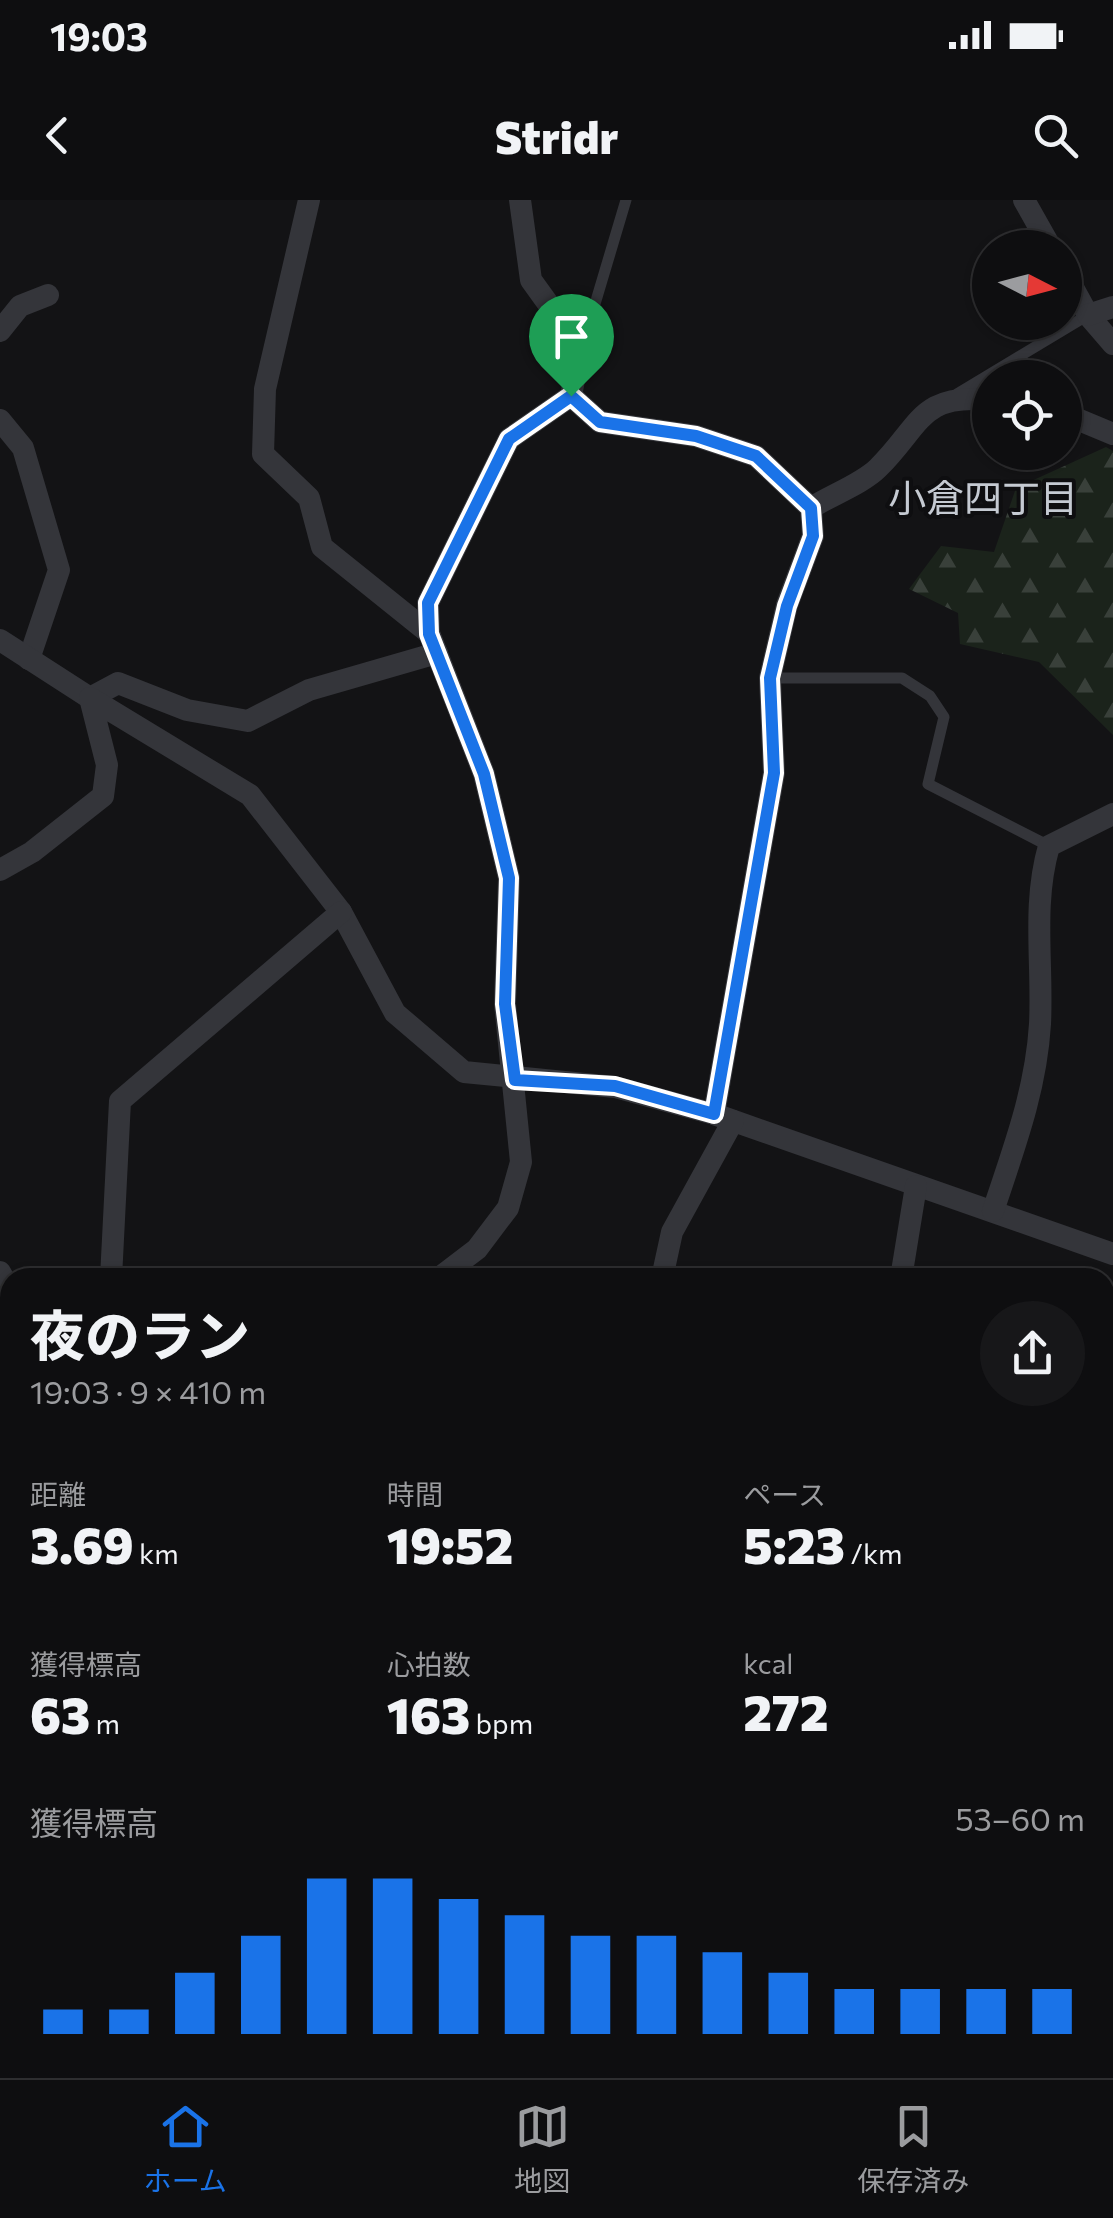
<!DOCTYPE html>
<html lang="ja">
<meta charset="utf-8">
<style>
:root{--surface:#0e0e10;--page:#171719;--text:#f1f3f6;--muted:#9b9c9f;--line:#2e2e30;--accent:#1a73e8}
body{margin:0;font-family:Commissioner,"Noto Sans JP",sans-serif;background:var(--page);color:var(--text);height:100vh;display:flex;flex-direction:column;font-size:38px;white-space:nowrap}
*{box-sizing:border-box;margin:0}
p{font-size:32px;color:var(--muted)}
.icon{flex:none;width:55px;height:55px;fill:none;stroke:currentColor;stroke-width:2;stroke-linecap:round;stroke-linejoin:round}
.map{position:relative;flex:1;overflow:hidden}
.sheet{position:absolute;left:0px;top:1068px;width:1115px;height:812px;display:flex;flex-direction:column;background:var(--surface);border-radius:30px 30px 0 0;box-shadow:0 2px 8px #0004,0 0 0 2px var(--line)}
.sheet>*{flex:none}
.needle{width:65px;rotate:96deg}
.fabs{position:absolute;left:972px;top:30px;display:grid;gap:20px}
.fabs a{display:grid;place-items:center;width:110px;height:110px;border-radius:50%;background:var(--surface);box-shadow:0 2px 8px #0004,0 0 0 2px var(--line);font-size:50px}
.pin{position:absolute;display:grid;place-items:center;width:85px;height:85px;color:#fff;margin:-102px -42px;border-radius:50% 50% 50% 0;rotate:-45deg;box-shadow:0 0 10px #0007}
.pin .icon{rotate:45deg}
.round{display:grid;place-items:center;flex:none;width:105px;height:105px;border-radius:52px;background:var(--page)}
.summary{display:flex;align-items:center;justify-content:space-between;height:170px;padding:0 30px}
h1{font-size:55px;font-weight:800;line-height:75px}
.stats{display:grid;grid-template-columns:repeat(3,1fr);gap:15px;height:170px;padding:10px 30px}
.stats div{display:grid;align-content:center}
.stats b{font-size:50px;font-weight:800}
.stats small{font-size:28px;font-weight:400}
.stats p{font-size:28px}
.chart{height:280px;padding:20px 30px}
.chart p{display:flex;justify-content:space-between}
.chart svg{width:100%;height:180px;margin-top:10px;stroke:var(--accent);stroke-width:6}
.status{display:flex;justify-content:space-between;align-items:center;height:70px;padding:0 50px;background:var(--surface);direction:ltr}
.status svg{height:28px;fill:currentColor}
header{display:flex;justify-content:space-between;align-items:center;height:130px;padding:0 30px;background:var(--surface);font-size:45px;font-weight:800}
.tabs{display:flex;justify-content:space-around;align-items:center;height:140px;border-top:2px solid var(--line);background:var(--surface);font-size:28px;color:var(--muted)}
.tabs a{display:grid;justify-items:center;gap:5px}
.tabs .active{color:var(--accent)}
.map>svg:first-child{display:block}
.forest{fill:url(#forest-firs)}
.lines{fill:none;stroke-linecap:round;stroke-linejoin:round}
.service{stroke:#34353a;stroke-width:11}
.minor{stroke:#34353a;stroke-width:22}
.tertiary{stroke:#34353a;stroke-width:30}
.primary{stroke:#505359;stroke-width:38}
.route-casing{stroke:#fff;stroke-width:20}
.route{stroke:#1a73e8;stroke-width:12}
.labels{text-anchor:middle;stroke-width:8;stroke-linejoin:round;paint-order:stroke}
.neighbourhood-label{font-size:38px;fill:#c5cad2;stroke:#0e0e10}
</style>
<div class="status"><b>19:03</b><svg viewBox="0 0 49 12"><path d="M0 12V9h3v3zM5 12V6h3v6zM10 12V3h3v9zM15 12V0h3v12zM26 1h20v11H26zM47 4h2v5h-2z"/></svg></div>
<header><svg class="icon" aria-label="back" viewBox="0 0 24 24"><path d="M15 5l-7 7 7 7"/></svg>Stridr<svg class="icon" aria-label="search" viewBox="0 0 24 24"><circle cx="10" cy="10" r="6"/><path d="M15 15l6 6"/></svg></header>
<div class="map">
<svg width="1113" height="1878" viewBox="0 0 1113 1878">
<defs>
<pattern id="forest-firs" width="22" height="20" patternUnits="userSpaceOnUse" patternTransform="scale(2.5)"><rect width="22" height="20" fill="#1b231b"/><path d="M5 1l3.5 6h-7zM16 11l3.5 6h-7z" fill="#39403a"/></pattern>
</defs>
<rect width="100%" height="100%" fill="#131315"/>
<polygon class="forest" points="1106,247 1113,251 1113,535 1039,462 960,444 958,413 909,389 941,346 994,352 1016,288"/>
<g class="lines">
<g class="service">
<polyline points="571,135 595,104 626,0"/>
<polyline points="957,194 1088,115"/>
<polyline points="770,478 902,478 930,496 944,517 928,584 1049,646"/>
</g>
<g class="minor">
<polyline points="309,0 265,189 263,254 309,298 322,347 429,433"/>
<polyline points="1024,0 1051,48"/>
<polyline points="1065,73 1088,115 1113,144"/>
<polyline points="1088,115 1113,107"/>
<polyline points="0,131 20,106 48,95"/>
<polyline points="571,196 600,222 696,236 756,256 811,308 813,336 787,405 770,478 774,573 714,914"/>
<polyline points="1065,214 1113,234"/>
<polyline points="0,220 23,248 59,370 29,459"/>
<path d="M 811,308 C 831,295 862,284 878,268 C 921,226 919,193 990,200"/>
<polyline points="0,440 90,498 118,483 187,510 248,521 309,490 437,453"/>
<polyline points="0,670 32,652 103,596 107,565 90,498 250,595 341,712 395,813 464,872 615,887 714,914 1113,1054"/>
<path d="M 993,1011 C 1014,948 1036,890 1040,824 C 1043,763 1032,705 1049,646 L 1113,614"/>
<polyline points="0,1072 10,1090"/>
<polyline points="111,1078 120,901 341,712"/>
<polyline points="439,1078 477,1049 508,1008 521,962 505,804 509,678 484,574 429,433 428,403 509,239 571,196 580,148 531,80 520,0"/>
<polyline points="662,1078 672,1032 733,921"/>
<polyline points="901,1078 916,986"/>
<polyline points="1105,1351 1113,1339"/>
<polyline points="1066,1870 1070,1878"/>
</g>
<polyline class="tertiary" points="0,1711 10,1707"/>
<g class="primary">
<polyline points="0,1314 10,1333"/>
<polyline points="0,1401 10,1415"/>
<polyline points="508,1870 519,1878"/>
<polyline points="585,1870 596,1878"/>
</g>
</g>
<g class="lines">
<g class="route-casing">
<polygon id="route" points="571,196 600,222 696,236 756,256 811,308 813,336 787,406 770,478 774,573 714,914 615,886 515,880 505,804 509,678 484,574 429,434 428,403 509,239"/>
</g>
<use href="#route" class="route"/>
</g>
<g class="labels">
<g class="neighbourhood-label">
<text x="983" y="312">小倉四丁目</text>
</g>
</g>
</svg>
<div class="fabs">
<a><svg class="needle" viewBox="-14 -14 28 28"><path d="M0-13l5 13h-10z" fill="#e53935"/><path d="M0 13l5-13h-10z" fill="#9b9c9f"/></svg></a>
<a><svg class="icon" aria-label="locate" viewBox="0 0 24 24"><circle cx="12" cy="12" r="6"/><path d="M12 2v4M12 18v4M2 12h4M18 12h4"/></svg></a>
</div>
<div class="pin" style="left:571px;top:196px;background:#1e9e55"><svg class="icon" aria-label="arrive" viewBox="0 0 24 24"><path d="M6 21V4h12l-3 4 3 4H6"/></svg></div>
<section class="sheet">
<div class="summary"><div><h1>夜のラン</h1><p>19:03 · 9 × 410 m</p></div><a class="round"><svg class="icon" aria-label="share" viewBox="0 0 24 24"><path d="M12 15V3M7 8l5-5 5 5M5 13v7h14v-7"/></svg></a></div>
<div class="stats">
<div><p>距離</p><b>3.69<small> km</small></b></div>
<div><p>時間</p><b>19:52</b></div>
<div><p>ペース</p><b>5:23<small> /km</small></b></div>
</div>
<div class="stats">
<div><p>獲得標高</p><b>63<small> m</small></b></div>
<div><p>心拍数</p><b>163<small> bpm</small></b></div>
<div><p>kcal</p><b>272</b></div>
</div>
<div class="chart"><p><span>獲得標高</span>53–60 m</p>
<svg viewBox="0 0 160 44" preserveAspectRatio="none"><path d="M5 44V38M15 44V38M25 44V29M35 44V20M45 44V6M55 44V6M65 44V11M75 44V15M85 44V20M95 44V20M105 44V24M115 44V29M125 44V33M135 44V33M145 44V33M155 44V33"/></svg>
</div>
</section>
</div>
<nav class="tabs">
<a class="active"><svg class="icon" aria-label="home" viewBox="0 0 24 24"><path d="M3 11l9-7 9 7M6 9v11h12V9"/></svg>ホーム</a>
<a><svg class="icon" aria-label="map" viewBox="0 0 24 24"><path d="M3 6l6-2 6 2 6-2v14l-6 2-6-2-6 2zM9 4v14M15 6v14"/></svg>地図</a>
<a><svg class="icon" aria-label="saved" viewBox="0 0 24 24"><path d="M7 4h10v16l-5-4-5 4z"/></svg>保存済み</a>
</nav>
